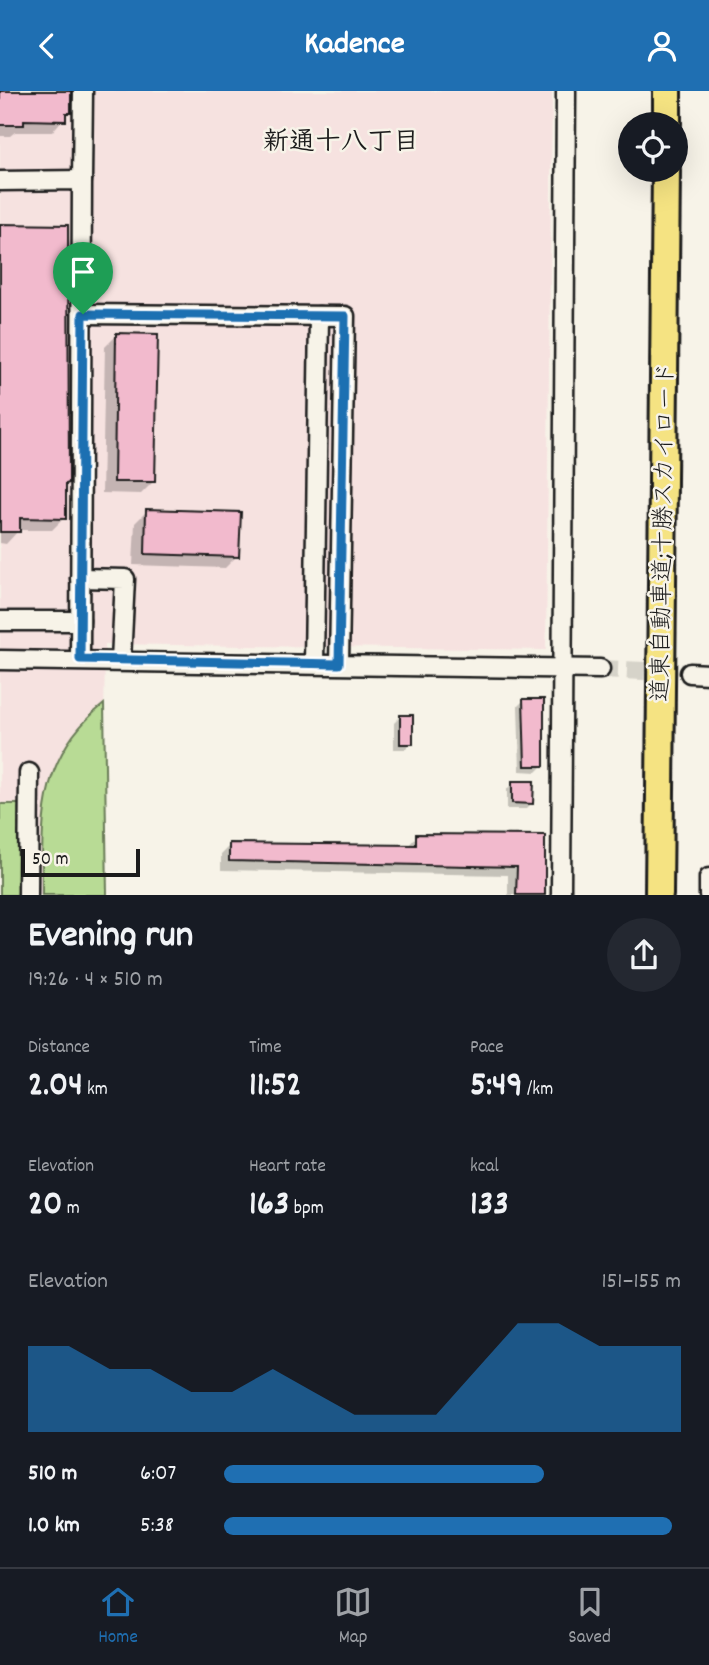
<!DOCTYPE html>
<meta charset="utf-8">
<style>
:root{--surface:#171b24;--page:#242831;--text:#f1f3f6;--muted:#9ea1a6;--line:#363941;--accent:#1f6fb2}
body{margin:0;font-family:Dekko,"Klee One",sans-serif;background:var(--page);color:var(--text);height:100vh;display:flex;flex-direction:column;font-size:26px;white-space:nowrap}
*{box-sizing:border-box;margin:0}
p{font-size:23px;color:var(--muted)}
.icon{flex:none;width:38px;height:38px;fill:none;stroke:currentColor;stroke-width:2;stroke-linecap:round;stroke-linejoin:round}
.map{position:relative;height:804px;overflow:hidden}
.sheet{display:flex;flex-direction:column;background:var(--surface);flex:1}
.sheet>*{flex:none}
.buttons{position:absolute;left:618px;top:21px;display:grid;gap:14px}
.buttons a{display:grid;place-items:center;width:70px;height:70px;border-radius:50%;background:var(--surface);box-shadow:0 7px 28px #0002;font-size:35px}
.scale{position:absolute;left:21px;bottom:18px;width:119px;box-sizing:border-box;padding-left:7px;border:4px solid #1c1c1c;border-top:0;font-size:19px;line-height:24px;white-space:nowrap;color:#1c1c1c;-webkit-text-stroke:5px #f7f3e8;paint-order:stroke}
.pin{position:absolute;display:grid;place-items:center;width:60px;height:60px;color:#fff;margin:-72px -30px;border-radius:50% 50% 50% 0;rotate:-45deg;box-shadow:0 0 7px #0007}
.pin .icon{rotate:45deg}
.round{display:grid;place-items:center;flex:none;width:74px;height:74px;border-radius:37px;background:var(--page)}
.overview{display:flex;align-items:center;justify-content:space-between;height:119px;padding:0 28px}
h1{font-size:38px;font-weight:800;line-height:52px}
.metrics{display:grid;grid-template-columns:repeat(3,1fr);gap:10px;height:119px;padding:7px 28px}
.metrics div{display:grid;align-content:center}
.metrics b{font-size:35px;font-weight:800}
.metrics small{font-size:19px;font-weight:400}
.metrics p{font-size:19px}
.chart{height:196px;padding:14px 28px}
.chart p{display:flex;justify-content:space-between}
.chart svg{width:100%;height:126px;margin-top:7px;fill:var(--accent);opacity:.7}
ul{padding:0 28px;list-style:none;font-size:23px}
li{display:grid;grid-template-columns:112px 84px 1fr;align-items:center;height:52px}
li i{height:18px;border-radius:9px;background:var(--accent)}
header{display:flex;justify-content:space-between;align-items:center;height:91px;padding:0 28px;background:var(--accent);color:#fff;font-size:32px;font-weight:800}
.tab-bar{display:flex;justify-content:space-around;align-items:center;height:98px;border-top:2px solid var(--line);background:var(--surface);font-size:19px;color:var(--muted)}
.tab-bar a{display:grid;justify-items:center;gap:4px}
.tab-bar .on{color:var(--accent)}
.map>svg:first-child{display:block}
.built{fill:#f6e2e0}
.green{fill:#b8db95;stroke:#6a7c58;stroke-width:2}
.shadow{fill:#0003}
.building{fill:#f2bacd;stroke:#1c1c1c;stroke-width:2}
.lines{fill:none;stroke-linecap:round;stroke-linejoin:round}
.minor-tunnel{stroke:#d6d3c9;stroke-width:18;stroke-dasharray:18 9;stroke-linecap:butt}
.minor-casing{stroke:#1c1c1c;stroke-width:23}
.highway-casing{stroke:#1c1c1c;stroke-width:32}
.minor{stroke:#f7f3e8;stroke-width:18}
.highway{stroke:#f5e382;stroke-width:26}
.route-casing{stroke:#fff;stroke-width:14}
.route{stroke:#1f6fb2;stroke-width:9}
.labels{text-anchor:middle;stroke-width:5;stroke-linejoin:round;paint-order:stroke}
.street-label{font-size:24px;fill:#1c1c1c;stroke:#f7f3e8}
.neighbourhood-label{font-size:26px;font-weight:bold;fill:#1c1c1c;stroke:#f7f3e8}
</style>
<header><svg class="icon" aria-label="back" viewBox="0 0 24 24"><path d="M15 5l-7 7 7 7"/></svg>Kadence<svg class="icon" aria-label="person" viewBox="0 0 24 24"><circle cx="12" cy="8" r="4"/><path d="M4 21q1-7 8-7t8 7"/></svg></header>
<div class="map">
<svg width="709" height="804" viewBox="0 0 709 804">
<rect width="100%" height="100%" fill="#f7f3e8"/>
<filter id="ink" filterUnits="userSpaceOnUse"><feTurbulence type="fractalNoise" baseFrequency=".0143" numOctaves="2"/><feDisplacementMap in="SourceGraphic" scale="14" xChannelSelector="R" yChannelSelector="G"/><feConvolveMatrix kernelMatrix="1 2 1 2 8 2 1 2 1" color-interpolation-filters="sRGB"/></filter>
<g filter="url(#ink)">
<polygon class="built" points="0,0 552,0 546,559 105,553 102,804 0,804"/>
<g class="green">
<path d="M 104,613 L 107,804 L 42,804 C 42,728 38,665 104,613 Z"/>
<rect x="0" y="713" width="22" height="91"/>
</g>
<g class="shadow">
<polygon points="0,0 70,0 69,21 52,41 15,41 10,45 0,45"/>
<polygon points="0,135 68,391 65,394 64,427 52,439 19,439 6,453 0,452"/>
<polygon points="117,244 153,391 141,403 102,402 105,256"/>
<polygon points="147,420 237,465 225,477 133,474 135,432"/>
<polygon points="524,609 542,675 536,681 520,680 518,615"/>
<polygon points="400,626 411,652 405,658 394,658 394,632"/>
<polygon points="513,692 532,712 526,718 507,718 507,698"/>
<polygon points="417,745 543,746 543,804 508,804 508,784 221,779 221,763 230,754 408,755"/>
</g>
<g class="building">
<polygon points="0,0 71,0 71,22 66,22 66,30 24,29 24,34 0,34"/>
<polygon points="0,133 68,134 69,392 66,393 66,428 20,427 20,441 0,441"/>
<polygon points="116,242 158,243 155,391 114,391"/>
<polygon points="146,418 241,421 239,466 145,463"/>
<polygon points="523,608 544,608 544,675 525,675"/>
<rect x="400" y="624" width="13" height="29"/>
<polygon points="512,690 534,690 533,713 512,712"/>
<polygon points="416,743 545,744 545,804 516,804 517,776 229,770 229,752 416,754"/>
</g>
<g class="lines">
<polyline class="minor-tunnel" points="600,578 690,582"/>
<g class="minor-casing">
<g id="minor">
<polyline points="82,89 83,0"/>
<polyline points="0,90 82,89 80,568"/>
<polyline points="83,223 345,225 339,573"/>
<polyline points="80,487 125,488 121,569"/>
<polyline points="0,530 80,530"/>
<polyline points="0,569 600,578"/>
<polyline points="314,573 319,225"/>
<polyline points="690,582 709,583"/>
<polyline points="28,804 29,682"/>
<polyline points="561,804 566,0"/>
<polyline points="709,804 709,787"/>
</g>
</g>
<g class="highway-casing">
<g id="highway">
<polyline points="667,33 667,0"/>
<polyline points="659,804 666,79"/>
</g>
</g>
<use href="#minor" class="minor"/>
<use href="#highway" class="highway"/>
</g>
</g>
<g class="lines" filter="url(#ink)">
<g class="route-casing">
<polygon id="route" points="83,223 345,225 339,573 80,568"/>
</g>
<use href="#route" class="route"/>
</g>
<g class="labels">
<g class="street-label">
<text transform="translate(662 441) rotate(-89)" y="8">道東自動車道;十勝スカイロード</text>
</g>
<g class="neighbourhood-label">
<text x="341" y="58">新通十八丁目</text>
</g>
</g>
</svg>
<div class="buttons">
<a><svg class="icon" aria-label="locate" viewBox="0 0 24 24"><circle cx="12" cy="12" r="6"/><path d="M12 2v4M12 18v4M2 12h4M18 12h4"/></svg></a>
</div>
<div class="scale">50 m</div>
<div class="pin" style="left:83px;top:223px;background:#1e9e55"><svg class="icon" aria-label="arrive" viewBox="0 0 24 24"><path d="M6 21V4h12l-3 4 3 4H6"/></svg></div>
</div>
<section class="sheet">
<div class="overview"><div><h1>Evening run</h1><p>19:26 · 4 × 510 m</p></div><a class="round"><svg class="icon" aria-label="share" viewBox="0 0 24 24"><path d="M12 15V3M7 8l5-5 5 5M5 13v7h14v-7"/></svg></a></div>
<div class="metrics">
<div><p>Distance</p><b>2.04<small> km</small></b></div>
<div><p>Time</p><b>11:52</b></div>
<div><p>Pace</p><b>5:49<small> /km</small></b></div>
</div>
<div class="metrics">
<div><p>Elevation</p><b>20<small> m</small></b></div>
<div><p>Heart rate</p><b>163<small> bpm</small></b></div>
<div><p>kcal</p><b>133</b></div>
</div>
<div class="chart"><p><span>Elevation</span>151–155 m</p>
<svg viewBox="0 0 160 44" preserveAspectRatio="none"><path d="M0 44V14L10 14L20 22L30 22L40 30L50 30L60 22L70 30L80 38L90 38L100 38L110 22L120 6L130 6L140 14L150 14L160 14V44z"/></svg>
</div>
<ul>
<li><b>510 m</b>6:07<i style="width:70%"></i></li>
<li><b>1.0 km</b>5:38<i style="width:98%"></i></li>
</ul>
</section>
<nav class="tab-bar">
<a class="on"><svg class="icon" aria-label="home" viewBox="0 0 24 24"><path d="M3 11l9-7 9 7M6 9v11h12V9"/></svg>Home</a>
<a><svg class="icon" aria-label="map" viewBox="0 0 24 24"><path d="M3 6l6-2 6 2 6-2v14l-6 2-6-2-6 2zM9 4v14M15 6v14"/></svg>Map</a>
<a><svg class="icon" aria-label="saved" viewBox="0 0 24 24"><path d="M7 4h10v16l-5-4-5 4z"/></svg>Saved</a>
</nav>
